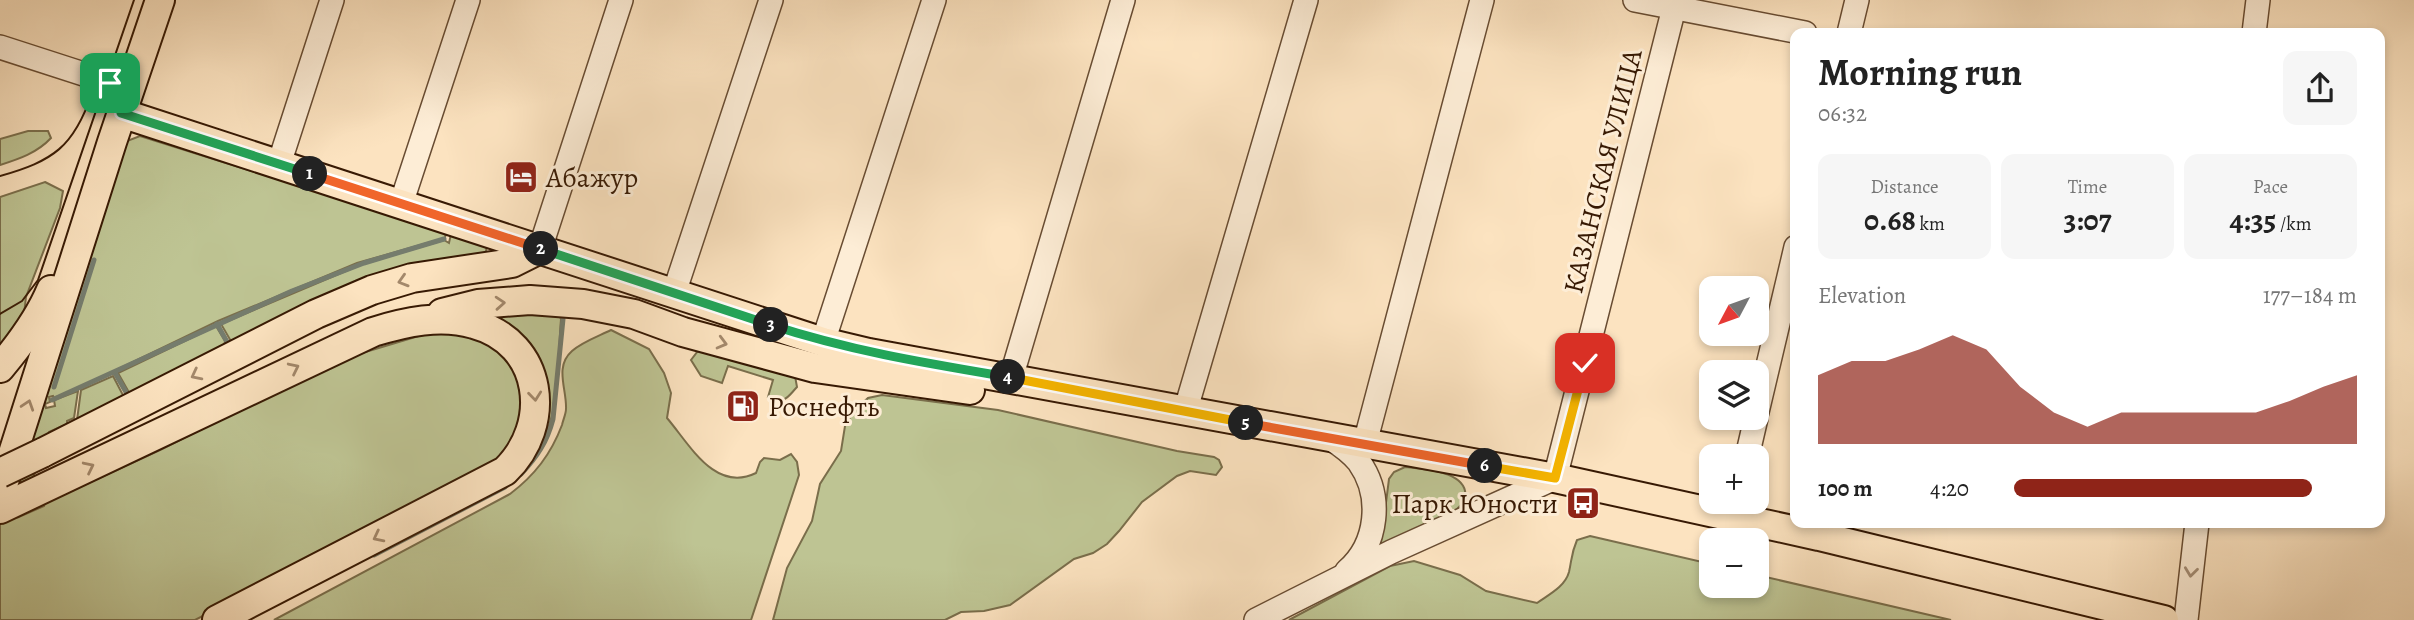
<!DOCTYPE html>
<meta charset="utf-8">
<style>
:root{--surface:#fff;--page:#f6f6f6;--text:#222;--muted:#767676;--accent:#8f2418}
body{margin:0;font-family:Alegreya,serif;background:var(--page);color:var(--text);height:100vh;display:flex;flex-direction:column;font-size:26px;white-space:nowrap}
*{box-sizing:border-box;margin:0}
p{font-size:23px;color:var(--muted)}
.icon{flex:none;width:38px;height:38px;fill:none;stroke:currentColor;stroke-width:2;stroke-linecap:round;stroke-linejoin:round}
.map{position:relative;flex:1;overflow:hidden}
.sheet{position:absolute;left:1790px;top:28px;width:595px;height:500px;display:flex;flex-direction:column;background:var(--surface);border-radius:14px;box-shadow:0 4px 10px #0003}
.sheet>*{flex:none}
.needle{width:46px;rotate:229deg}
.tools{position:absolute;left:1699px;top:276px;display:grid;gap:14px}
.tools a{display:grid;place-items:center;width:70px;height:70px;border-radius:14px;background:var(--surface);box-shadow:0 4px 10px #0003;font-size:35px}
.pin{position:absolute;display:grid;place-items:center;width:60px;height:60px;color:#fff;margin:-30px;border-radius:14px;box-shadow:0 4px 10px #0006}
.km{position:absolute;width:35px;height:35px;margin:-18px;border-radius:50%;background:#222;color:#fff;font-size:19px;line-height:35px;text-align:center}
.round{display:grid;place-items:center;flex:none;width:74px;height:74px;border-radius:14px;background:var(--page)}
.headline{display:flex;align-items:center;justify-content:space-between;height:119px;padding:0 28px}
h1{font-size:38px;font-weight:700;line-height:52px}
.figures{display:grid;grid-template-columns:repeat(3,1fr);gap:10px;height:119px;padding:7px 28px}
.figures div{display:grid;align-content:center;border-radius:14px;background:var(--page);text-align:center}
.figures b{font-size:30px;font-weight:700}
.figures small{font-size:19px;font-weight:400}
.figures p{font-size:19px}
.chart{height:196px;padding:14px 28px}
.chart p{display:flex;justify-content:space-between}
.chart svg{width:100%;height:126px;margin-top:7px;fill:var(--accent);opacity:.7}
ul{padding:0 28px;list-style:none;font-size:23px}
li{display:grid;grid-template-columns:112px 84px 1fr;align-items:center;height:52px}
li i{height:18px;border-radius:9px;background:var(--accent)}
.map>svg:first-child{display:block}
.green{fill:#bec493;stroke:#7a6e4b;stroke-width:2}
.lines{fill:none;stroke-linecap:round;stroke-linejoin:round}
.stream{stroke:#757c6d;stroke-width:5}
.minor-casing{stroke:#684c32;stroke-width:26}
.major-casing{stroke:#371903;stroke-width:32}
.minor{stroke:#fdedd6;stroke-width:23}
.major{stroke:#fce3c0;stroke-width:28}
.tram{stroke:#371903;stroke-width:2}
.major-bridge-casing{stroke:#371903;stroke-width:32;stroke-linecap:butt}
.major-bridge{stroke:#fce3c0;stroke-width:28}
.oneway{stroke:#a3886b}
.oneway2{stroke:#a48e77}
.split-1-casing{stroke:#fff;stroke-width:14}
.split-2-casing{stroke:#fff;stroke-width:14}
.split-3-casing{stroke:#fff;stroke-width:14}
.split-4-casing{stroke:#fff;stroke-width:14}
.split-5-casing{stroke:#fff;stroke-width:14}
.split-6-casing{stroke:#fff;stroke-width:14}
.split-7-casing{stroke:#fff;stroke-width:14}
.split-1{stroke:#22a559;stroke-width:9}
.split-2{stroke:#f0652b;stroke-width:9}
.split-3{stroke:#22a559;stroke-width:9}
.split-4{stroke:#22a559;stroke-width:9}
.split-5{stroke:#f5b400;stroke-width:9}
.split-6{stroke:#f0652b;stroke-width:9}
.split-7{stroke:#f5b400;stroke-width:9}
.labels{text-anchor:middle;stroke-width:6;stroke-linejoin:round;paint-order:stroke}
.street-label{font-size:28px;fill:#371903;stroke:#fdedd6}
.poi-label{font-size:28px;fill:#371903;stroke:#fdedd6;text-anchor:start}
</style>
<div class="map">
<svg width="2414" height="620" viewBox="0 0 2414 620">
<rect width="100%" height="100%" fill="#fce3c0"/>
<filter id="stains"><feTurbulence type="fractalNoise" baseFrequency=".00286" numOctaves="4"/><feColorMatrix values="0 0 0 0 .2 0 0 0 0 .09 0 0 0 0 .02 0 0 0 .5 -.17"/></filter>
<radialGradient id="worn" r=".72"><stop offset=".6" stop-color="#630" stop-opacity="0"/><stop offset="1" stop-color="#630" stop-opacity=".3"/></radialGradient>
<g class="green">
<path d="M 28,131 L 48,131 L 51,138 C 37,153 19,159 0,165 L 0,139 Z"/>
<polygon points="140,136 446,232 445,238 357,263 218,321 77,389 54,398 53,396 49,397 50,402 45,404 46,408 55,406 54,400 78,391 74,418 67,421 67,424 49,432 19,517 44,506 45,503 160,450 342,359 432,332 465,332 502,348 525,390 519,437 486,471 195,620 0,620 0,521 127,141"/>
<polygon points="45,182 63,191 60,208 26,297 24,314 7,341 0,343 0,197"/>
<polygon points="451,234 487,246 486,251 484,254 410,265 232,343 221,324 360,265 444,240 449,243"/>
<path d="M 558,312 L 561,319 C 557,366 562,423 530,461 L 543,424 L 488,317 Z"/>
<polygon points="216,326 225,341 224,347 131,396 118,373"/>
<path d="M 611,330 L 649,349 L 664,373 L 671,393 L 667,418 C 690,445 715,493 756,473 L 760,462 L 764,458 L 780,460 L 791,454 L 797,462 L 799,475 L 751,620 L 274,620 L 510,494 C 535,475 551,454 562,425 C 563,420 566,414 566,409 C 567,389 554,367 572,351 C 582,342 599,336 611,330 Z"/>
<path d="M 701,347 L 795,376 L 797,387 C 785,400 786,403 768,397 L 773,380 L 728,366 L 722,383 L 701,376 L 691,360 Z"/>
<polygon points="113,376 125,399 77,420 81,390"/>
<polygon points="882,395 998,410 1177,451 1214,457 1219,460 1222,467 1216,475 1190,471 1177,476 1142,502 1119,531 1107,544 1093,553 1074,559 1010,605 984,611 961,612 945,620 773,620 787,568 812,521 820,484 841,451 845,426 853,412 868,398"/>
<path d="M 1405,467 C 1426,469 1474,472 1464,502 L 1453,513 L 1380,550 L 1389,479 L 1394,472 Z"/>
<path d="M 1590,536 L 1711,564 L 1712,586 L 1757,586 L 1757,575 L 1951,620 L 1289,620 L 1390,566 L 1414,561 L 1460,575 L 1486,591 L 1537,603 C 1548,595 1565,587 1569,572 C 1572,559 1571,554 1577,540 Z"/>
</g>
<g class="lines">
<g class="stream">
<polyline points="217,324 230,347"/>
<polyline points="115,373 130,399"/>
<polyline points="54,387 94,260"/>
<polyline points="52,400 292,291 364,263 444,239"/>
<path d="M 521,474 C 537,457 547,442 553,419 L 563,319"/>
<polyline points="374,555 505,487"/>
</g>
<g class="minor-casing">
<g id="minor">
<polyline points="1635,0 1805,33"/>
<polyline points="1849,33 1857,0"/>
<polyline points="2254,33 2258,0"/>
<polyline points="0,47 130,89"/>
<polyline points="279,164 332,0"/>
<polyline points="401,204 468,0"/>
<polyline points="540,249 621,0"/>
<polyline points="674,293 771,0"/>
<polyline points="823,342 934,0"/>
<polyline points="1011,378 1123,0"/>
<polyline points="1185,412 1306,0"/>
<polyline points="1757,412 1796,247"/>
<path d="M 1330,438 C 1341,445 1351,452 1359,462 C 1383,496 1378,544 1347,571"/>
<polyline points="1365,443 1482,0"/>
<polyline points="1747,457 1756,418"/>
<polyline points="1256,620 1391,552 1555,478 1676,0"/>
<polyline points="2186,620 2197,523"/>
</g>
</g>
<g class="major-casing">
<g id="major">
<polyline points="121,113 823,342 869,353 1555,478 1819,536 2164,620"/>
<polyline points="442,313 478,304 530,300 583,304 634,314 683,332 815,368 970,390"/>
<path d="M 0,368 C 20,344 39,319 51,290"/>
<polyline points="42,453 316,314 372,290 412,278 512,263 540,249"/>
<polyline points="2,488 112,142 160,0"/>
<path d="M 0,509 L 373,332 C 405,322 441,314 474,324 C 544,343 553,425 505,471 L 217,620"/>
</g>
</g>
<use href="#minor" class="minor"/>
<use href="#major" class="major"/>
<g class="tram">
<path d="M 0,176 C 53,161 74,147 92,93"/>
<polyline points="0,314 22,301 38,280 134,0"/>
</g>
<g class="major-bridge-casing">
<polyline id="major-bridge" points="0,473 42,453"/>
</g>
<use href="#major-bridge" class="major-bridge"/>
</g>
<defs><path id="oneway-chevron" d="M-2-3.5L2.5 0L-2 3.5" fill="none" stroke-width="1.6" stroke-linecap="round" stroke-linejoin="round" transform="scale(1.75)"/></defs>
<g class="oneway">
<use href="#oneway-chevron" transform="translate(403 281) rotate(163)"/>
<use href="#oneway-chevron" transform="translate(500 303) rotate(-4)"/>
<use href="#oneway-chevron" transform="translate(722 343) rotate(15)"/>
<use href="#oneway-chevron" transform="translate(294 368) rotate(-26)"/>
<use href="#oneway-chevron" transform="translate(196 375) rotate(153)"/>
<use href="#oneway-chevron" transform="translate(535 396) rotate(84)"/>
<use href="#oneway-chevron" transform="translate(28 405) rotate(-72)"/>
<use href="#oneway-chevron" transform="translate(89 467) rotate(-26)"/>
<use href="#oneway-chevron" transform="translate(378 537) rotate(153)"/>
</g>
<use class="oneway2" href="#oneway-chevron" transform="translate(2191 572) rotate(97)"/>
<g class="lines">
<g class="split-1-casing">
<polyline id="split-1" points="110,83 130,89 121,113 310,174"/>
</g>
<g class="split-2-casing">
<polyline id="split-2" points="310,174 541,249"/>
</g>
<g class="split-3-casing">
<polyline id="split-3" points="541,249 771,325"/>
</g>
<g class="split-4-casing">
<path id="split-4" d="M 771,325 C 851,351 925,363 1008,377"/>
</g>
<g class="split-5-casing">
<polyline id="split-5" points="1008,377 1246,423"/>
</g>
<g class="split-6-casing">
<polyline id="split-6" points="1246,423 1485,466"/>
</g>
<g class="split-7-casing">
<polyline id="split-7" points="1485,466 1555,478 1585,363"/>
</g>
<use href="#split-1" class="split-1"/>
<use href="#split-2" class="split-2"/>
<use href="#split-3" class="split-3"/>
<use href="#split-4" class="split-4"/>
<use href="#split-5" class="split-5"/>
<use href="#split-6" class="split-6"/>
<use href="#split-7" class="split-7"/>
</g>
<defs>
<g id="hotel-square" transform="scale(1.75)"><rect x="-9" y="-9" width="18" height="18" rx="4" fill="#8f2418" stroke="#fdedd6"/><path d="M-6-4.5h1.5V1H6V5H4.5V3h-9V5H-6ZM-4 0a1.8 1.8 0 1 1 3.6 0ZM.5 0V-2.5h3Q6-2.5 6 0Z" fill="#fff"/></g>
<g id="fuel-square" transform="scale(1.75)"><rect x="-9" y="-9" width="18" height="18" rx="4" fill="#8f2418" stroke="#fdedd6"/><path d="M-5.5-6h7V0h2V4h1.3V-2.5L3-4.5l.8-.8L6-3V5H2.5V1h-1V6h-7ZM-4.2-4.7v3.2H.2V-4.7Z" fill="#fff"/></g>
<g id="bus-square" transform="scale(1.75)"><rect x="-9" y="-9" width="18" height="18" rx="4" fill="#8f2418" stroke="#fdedd6"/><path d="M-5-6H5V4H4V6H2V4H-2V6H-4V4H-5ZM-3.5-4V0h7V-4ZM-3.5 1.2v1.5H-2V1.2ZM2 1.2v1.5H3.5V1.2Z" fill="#fff"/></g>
</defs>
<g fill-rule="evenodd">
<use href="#hotel-square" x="521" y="177"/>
<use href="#fuel-square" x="743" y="406"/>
<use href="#bus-square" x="1583" y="503"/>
</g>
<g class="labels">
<g class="street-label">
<text transform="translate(1602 171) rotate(-76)" y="10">КАЗАНСКАЯ УЛИЦА</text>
</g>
<g class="poi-label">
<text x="546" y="187">Абажур</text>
<text x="768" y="416">Роснефть</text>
<text x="1558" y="513" text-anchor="end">Парк Юности</text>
</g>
</g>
<rect width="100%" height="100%" filter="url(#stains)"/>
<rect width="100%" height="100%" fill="url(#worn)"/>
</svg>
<div class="tools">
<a><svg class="needle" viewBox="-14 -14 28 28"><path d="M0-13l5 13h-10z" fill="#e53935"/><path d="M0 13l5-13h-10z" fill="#767676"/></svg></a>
<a><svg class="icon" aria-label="layers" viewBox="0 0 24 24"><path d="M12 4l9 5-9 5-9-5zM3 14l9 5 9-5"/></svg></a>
<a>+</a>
<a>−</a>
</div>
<div class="pin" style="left:110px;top:83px;background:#1e9e55"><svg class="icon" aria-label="arrive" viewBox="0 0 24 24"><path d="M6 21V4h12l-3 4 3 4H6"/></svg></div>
<div class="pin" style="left:1585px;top:363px;background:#d93025"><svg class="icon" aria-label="check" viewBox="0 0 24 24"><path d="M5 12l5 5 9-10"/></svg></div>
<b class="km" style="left:310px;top:174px">1</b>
<b class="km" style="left:541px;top:249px">2</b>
<b class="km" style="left:771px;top:325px">3</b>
<b class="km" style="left:1008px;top:377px">4</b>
<b class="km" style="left:1246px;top:423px">5</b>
<b class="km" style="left:1485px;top:466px">6</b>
<section class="sheet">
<div class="headline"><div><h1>Morning run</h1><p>06:32</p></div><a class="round"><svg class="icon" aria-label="share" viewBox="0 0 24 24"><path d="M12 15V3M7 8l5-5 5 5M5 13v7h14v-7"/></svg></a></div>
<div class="figures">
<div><p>Distance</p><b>0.68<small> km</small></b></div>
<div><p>Time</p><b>3:07</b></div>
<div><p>Pace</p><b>4:35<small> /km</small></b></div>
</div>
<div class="chart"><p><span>Elevation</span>177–184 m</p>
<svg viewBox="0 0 160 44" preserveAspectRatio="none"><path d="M0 44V20L10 15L20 15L30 11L40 6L50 11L60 24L70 33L80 38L90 33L100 33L110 33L120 33L130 33L140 29L150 24L160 20V44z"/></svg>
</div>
<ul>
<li><b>100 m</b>4:20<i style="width:87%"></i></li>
</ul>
</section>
</div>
